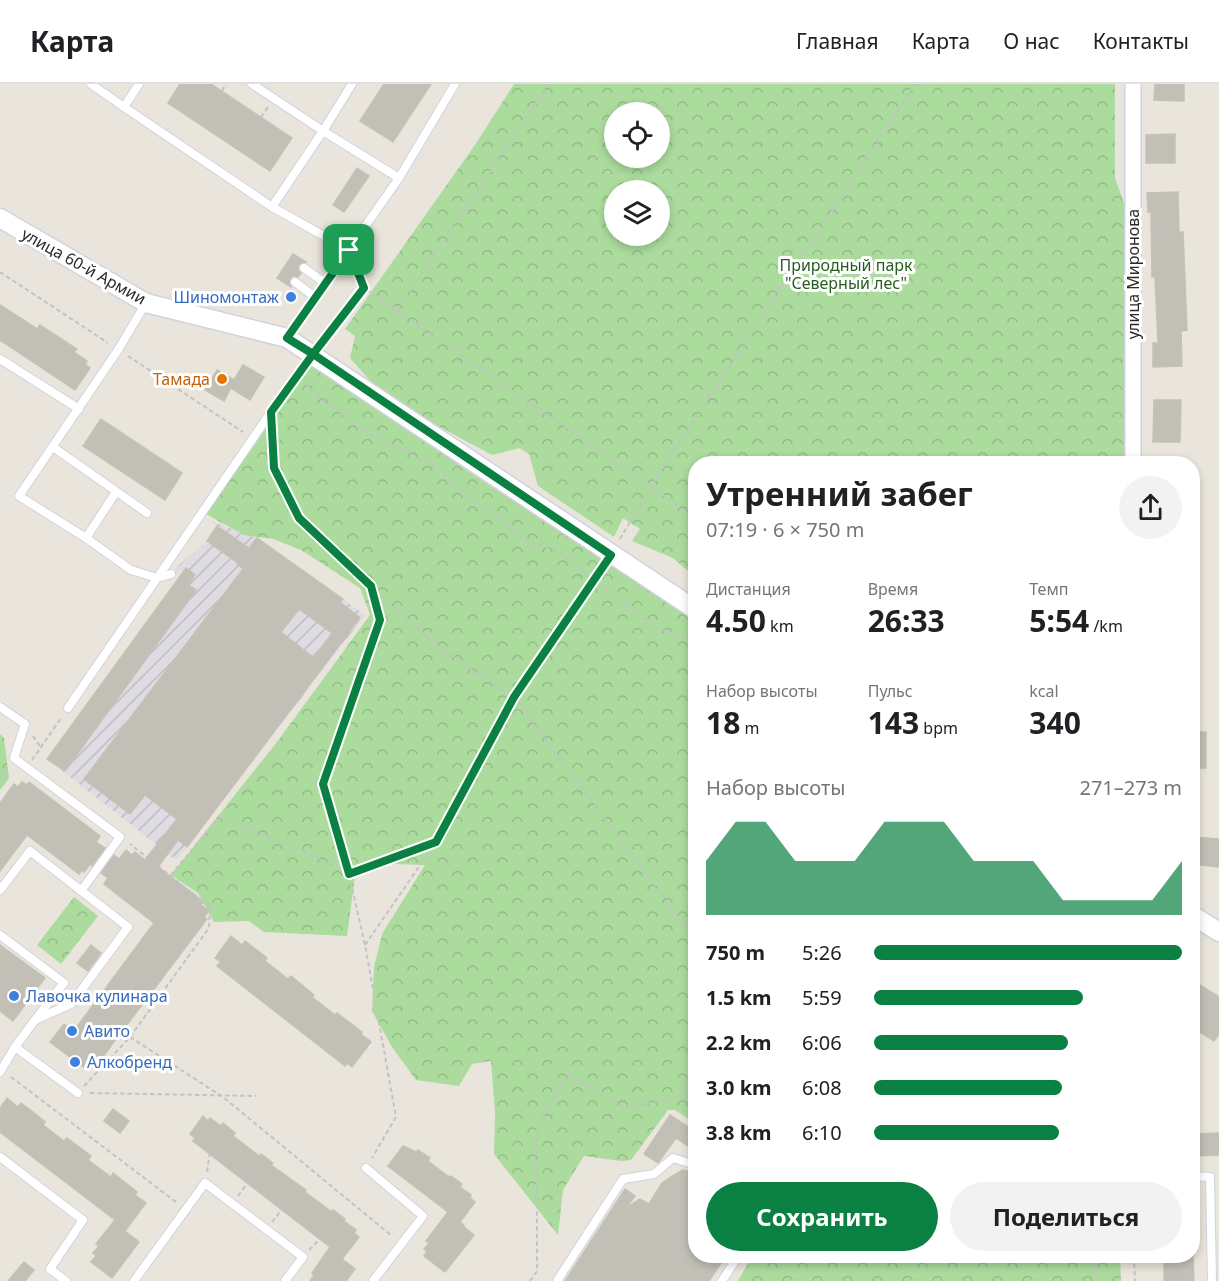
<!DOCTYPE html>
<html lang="ru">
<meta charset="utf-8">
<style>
:root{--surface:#fff;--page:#f2f2f2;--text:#202124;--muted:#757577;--line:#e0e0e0;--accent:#0b8043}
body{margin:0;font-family:"Noto Sans",sans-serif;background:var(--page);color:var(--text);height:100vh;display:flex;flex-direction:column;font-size:22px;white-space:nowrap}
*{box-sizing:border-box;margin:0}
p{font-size:20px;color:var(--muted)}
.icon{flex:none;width:33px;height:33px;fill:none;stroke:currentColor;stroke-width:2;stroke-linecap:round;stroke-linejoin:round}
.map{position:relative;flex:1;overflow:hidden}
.sheet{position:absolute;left:688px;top:372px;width:512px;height:807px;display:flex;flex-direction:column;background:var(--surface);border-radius:24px;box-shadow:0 3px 9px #0003}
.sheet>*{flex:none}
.controls{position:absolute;left:604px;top:18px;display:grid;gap:12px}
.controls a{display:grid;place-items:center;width:66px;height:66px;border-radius:50%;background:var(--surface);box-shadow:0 3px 9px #0003;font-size:30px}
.pin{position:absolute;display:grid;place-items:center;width:51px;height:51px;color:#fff;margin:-26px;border-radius:12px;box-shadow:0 3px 9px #0006}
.round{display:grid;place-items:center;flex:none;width:63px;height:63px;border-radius:32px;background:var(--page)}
.head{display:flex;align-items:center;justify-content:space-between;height:102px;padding:0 18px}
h1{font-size:33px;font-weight:700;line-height:45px}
.stats{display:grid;grid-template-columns:repeat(3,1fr);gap:9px;height:102px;padding:6px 18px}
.stats div{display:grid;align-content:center}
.stats b{font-size:30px;font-weight:700}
.stats small{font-size:16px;font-weight:400}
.stats p{font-size:16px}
.chart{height:168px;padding:12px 18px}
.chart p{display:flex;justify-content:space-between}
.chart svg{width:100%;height:108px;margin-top:6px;fill:var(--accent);opacity:.7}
.button{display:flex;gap:12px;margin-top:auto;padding:12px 18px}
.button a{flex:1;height:69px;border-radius:36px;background:var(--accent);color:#fff;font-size:24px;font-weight:700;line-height:69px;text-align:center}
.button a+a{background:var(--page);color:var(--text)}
ul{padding:0 18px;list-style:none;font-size:20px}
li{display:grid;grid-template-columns:96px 72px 1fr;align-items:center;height:45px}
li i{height:15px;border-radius:8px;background:var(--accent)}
header{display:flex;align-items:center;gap:36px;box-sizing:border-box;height:84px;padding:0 30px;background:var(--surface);border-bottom:2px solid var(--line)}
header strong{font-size:28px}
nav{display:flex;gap:33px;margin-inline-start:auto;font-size:21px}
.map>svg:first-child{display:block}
.industrial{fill:url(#industrial-furrows)}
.forest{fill:url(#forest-crowns);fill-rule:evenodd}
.building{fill:#c2bfb7;stroke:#c4c1b6;stroke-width:1.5;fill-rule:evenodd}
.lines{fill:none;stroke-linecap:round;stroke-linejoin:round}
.service-casing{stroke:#d1d2e0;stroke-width:10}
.minor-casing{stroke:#d1d2e0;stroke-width:18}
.tertiary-casing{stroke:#d1d2e0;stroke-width:21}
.path{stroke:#c3c3c3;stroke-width:2;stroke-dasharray:4.5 3;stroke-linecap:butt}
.service{stroke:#fff;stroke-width:8}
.minor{stroke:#fff;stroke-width:15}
.tertiary{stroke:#fff;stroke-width:18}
.route-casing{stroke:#fff;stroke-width:12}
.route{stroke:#0b8043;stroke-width:8}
.shop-dot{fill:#3f7fe0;stroke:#fff;stroke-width:2}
.food-dot{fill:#e8710a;stroke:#fff;stroke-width:2}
.labels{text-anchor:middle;stroke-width:6;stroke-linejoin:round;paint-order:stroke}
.park-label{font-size:16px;fill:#265e20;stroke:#fff}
.street-label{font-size:16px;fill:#292929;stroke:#fff}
.shop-label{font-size:16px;fill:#366cbe;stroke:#fff;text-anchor:start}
.food-label{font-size:16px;fill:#c56008;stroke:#fff;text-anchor:end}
</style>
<header>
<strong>Карта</strong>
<nav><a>Главная</a><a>Карта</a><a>О нас</a><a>Контакты</a></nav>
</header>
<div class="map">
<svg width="1219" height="1197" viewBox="0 0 1219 1197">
<defs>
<pattern id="industrial-furrows" width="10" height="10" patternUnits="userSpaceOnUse" patternTransform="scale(1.5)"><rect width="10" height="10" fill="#dedce2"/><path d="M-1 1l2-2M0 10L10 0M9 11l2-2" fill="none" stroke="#bebdc2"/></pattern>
<pattern id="forest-crowns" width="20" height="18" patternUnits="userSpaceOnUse" patternTransform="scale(1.5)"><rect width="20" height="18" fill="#abdb9d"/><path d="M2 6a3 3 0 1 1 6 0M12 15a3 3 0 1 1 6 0" fill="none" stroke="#93bc87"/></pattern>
</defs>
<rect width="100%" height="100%" fill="#e9e5dc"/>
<polygon class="industrial" points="211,437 257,454 365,531 187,763 176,776 47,675 185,485 173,491 179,481 207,457 217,442"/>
<g class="forest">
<path d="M 514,0 L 1115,0 L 1115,94 L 1133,144 L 1133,379 L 696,380 L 696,494 L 673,474 L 632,457 L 640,445 L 623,434 L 614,453 L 538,402 L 529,370 L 520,364 L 492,371 L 434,340 L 373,300 L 350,274 L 355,252 L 345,245 L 477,58 ZM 615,28 L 660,28 L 660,74 L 615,74 ZM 615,106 L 660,106 L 660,152 L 615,152 Z"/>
<polygon points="311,279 465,385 633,495 637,493 696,531 696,1040 675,1026 668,1026 631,1076 621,1077 584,1072 563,1106 558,1151 494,1070 495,1029 491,977 472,980 459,1002 416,996 392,963 372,927 374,883 382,850 425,781 366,779 356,785 347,852 264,848 249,837 214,838 198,809 171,791 277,658 370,531 360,504 301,466 273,455 244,451 206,430"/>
<polygon points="0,650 4,654 9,694 0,706"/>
<polygon points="74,813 98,832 61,880 37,861"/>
<polygon points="752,1172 1120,1172 1121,1197 738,1197"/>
</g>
<g class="building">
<polygon points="180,0 211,0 292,54 270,87 168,19"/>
<polygon points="384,0 431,0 393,58 360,37"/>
<polygon points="1155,0 1184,0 1184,17 1154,16"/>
<polygon points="1175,50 1175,79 1146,79 1146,51"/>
<polygon points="357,84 369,92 344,128 333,121"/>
<polygon points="1178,108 1179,148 1183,148 1187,246 1181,247 1182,282 1153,283 1153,259 1158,259 1155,193 1152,193 1151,128 1148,128 1147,109"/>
<polygon points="293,170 306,178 299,181 298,186 301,189 298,193 293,192 290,195 291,203 277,194"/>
<polygon points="0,221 37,245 40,241 77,265 74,268 87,277 85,280 90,284 75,306 0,256"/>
<polygon points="243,281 264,293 250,316 231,304 224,317 205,306 217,286 234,296"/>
<polygon points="1154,316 1181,316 1180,358 1153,358"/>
<polygon points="101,335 182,389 165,416 83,362"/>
<path d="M 217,442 L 249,464 L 257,454 L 343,515 L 340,518 L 360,534 L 187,763 L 178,756 L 158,783 L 199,814 L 198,816 L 203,819 L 201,821 L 209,827 L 204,833 L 207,835 L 95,983 L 86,985 L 50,958 L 64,940 L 73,947 L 79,940 L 154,839 L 104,800 L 108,794 L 101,789 L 114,771 L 119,775 L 126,766 L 132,771 L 135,768 L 145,776 L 177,735 L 145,711 L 130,730 L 84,695 L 243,485 L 237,480 L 238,479 L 207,457 ZM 299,525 L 332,549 L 314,574 L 281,548 Z"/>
<polygon points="186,484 195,491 188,501 196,506 65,687 47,675"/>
<rect x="1192" y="648" width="14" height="36"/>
<polygon points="22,698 27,701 29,698 100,752 96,758 105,764 92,782 90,780 84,788 82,786 79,790 27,751 0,787 0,719 14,700 18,703"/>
<polygon points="1192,753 1219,755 1219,783 1192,780"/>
<polygon points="231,852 242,861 245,857 267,874 265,877 288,895 291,892 314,911 312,913 335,931 337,929 362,948 361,950 371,958 352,983 347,979 345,982 217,882 221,878 215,874"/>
<polygon points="0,861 45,894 13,937 0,927"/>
<polygon points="91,861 101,869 88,887 77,879"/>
<polygon points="1192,896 1219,913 1219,950 1214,957 1192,943"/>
<polygon points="7,1014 18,1023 21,1019 37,1031 45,1038 43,1041 64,1057 67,1054 91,1072 88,1076 111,1093 113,1089 137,1108 135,1111 146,1119 125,1147 139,1158 112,1194 91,1178 96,1172 93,1169 99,1162 96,1160 115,1136 0,1048 0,1024"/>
<polygon points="113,1025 129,1037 120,1049 104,1037"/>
<polygon points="670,1031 696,1048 696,1067 676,1054 658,1079 644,1070"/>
<polygon points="203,1032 208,1037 210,1034 221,1042 223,1039 235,1049 233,1052 259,1072 261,1070 273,1079 271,1081 306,1106 305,1108 332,1128 333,1126 345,1135 344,1137 356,1146 354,1149 359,1153 342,1175 355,1185 346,1197 310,1197 314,1191 312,1189 330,1163 193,1057 195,1054 190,1050"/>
<polygon points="1219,1049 1219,1071 1197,1072 1196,1050"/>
<polygon points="403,1062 416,1068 418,1066 430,1074 428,1077 449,1093 451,1092 462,1100 460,1103 471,1111 470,1114 475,1118 460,1138 464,1141 463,1142 474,1151 445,1188 424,1172 427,1168 424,1165 429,1159 426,1157 448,1128 388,1082"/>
<polygon points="682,1086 696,1089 696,1172 726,1172 709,1197 565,1197 625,1105 635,1112 626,1124 640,1115 649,1120 662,1099"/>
<polygon points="1164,1172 1193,1172 1194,1197 1164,1197"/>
<polygon points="24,1178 34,1186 25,1197 8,1197"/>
</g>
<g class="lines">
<g class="service-casing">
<g id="service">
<polyline points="91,0 124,23"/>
<polyline points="139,0 124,23 272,123 349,166"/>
<polyline points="252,0 323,47 272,123"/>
<polyline points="352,0 323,47 399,94"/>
<polyline points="304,184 325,199"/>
<polyline points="295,198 315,213"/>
<polyline points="146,219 118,266 19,412 86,454 131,486 157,494 171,490"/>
<polyline points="287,254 399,94 455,0"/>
<polyline points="0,275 79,325"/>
<polyline points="53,363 147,429"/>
<polyline points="86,454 116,408"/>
<polyline points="0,623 25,640 14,674 120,753 81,807"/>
<polyline points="68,624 271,328 312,272"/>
<polyline points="0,806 30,767 128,843 71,920 35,936 64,899 0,851"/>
<polyline points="15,963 35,936"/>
<polyline points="0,988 15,963 78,1009"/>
<polyline points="0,1073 83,1136 50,1185 66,1197"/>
<polyline points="366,1084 423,1132 373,1197"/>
<polyline points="1192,1092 1210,1093 1212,1197"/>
<polyline points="134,1197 205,1099 303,1173 285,1197"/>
<polyline points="557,1197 623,1095 654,1090 673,1074 696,1081"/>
<polyline points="722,1197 738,1172"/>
</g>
</g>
<g class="minor-casing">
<polyline id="minor" points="1133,380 1133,0"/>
</g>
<g class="tertiary-casing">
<g id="tertiary">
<polyline points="0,134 146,219 287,254 696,526"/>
<polyline points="1192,831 1219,848"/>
</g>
</g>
<g class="path">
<polyline points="222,7 226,0"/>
<polyline points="261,33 268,23"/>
<polyline points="354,179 364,204 651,402 696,436"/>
<polyline points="0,188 108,259"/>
<polyline points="397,227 549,0"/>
<polyline points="322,259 364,204"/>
<polyline points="128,272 243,348"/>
<polyline points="306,300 327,320 382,358 403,365 439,386 471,416 486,424 527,457 558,467 650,540 696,560"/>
<polyline points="272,349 274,384 299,434 371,502 380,536 323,700 349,790 436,758"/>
<polyline points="620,455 651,402 915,0"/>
<polyline points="371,502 427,553 468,584 514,613 696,857"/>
<polyline points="33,652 40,662"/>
<polyline points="32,676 61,634"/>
<polyline points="0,692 7,683"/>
<polyline points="171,791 219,733 306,768 349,790 365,861 396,1033 372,1074"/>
<polyline points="365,861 436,758 514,613 603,483"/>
<polyline points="130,953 223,1013 392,1152"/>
<polyline points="11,993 176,1118"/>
<polyline points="84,1002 130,953 209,844 210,823 130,760"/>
<polyline points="90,1009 256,1012"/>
<polyline points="679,1013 696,982"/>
<polyline points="207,1088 210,1068"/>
<polyline points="238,1112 249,1097"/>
<polyline points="272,1138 283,1124"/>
<polyline points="309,1166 322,1153"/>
<polyline points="1095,1172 1097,1197"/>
<polyline points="1134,1172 1135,1197"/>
<polyline points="530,1197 537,1187 537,1046 567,990 626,1024 679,1013 696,1021"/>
</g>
<use href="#service" class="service"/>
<use href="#minor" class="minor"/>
<use href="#tertiary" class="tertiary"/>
</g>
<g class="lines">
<g class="route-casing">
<polyline id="route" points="349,166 287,254 313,270 271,328 274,384 299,434 371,502 380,536 323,700 349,790 436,758 514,613 611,471 313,270 364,204 349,166"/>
</g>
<use href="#route" class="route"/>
</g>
<g class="shop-dot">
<circle cx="291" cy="213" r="6"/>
<circle cx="14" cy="912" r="6"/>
<circle cx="72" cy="947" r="6"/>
<circle cx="75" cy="978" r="6"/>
</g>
<circle class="food-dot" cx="222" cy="295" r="6"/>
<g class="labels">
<g class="park-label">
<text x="846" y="187">Природный парк<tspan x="846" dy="18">"Северный лес"</tspan></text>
</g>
<g class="street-label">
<text transform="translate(84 182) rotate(29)" y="6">улица 60-й Армии</text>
<text transform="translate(1133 190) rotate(-90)" y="6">улица Миронова</text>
</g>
<g class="shop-label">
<text x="279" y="219" text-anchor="end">Шиномонтаж</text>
<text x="26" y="918">Лавочка кулинара</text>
<text x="84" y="953">Авито</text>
<text x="87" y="984">Алкобренд</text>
</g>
<g class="food-label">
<text x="210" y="301">Тамада</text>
</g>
</g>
</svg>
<div class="controls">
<a><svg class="icon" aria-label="locate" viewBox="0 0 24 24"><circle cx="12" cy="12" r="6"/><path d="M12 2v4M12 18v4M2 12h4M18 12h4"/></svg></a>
<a><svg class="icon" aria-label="layers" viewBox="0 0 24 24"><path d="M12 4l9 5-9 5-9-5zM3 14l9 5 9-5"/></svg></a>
</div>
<div class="pin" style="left:349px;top:166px;background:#1e9e55"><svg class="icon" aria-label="arrive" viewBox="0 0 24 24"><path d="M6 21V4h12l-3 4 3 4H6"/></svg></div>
<section class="sheet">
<div class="head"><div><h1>Утренний забег</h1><p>07:19 · 6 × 750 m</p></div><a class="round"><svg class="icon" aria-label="share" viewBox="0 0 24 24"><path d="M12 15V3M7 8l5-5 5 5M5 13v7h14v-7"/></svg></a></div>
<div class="stats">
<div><p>Дистанция</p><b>4.50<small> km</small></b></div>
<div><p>Время</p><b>26:33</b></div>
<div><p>Темп</p><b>5:54<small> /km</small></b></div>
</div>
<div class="stats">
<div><p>Набор высоты</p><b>18<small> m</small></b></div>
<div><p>Пульс</p><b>143<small> bpm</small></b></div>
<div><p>kcal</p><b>340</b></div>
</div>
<div class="chart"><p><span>Набор высоты</span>271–273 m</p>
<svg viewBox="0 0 160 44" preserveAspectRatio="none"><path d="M0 44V22L10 6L20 6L30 22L40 22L50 22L60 6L70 6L80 6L90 22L100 22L110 22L120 38L130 38L140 38L150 38L160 22V44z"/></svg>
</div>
<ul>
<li><b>750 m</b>5:26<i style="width:100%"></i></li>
<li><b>1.5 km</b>5:59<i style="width:68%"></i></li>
<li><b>2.2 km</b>6:06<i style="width:63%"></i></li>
<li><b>3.0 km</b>6:08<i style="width:61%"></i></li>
<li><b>3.8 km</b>6:10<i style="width:60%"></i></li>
</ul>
<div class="button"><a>Сохранить</a><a>Поделиться</a></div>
</section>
</div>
